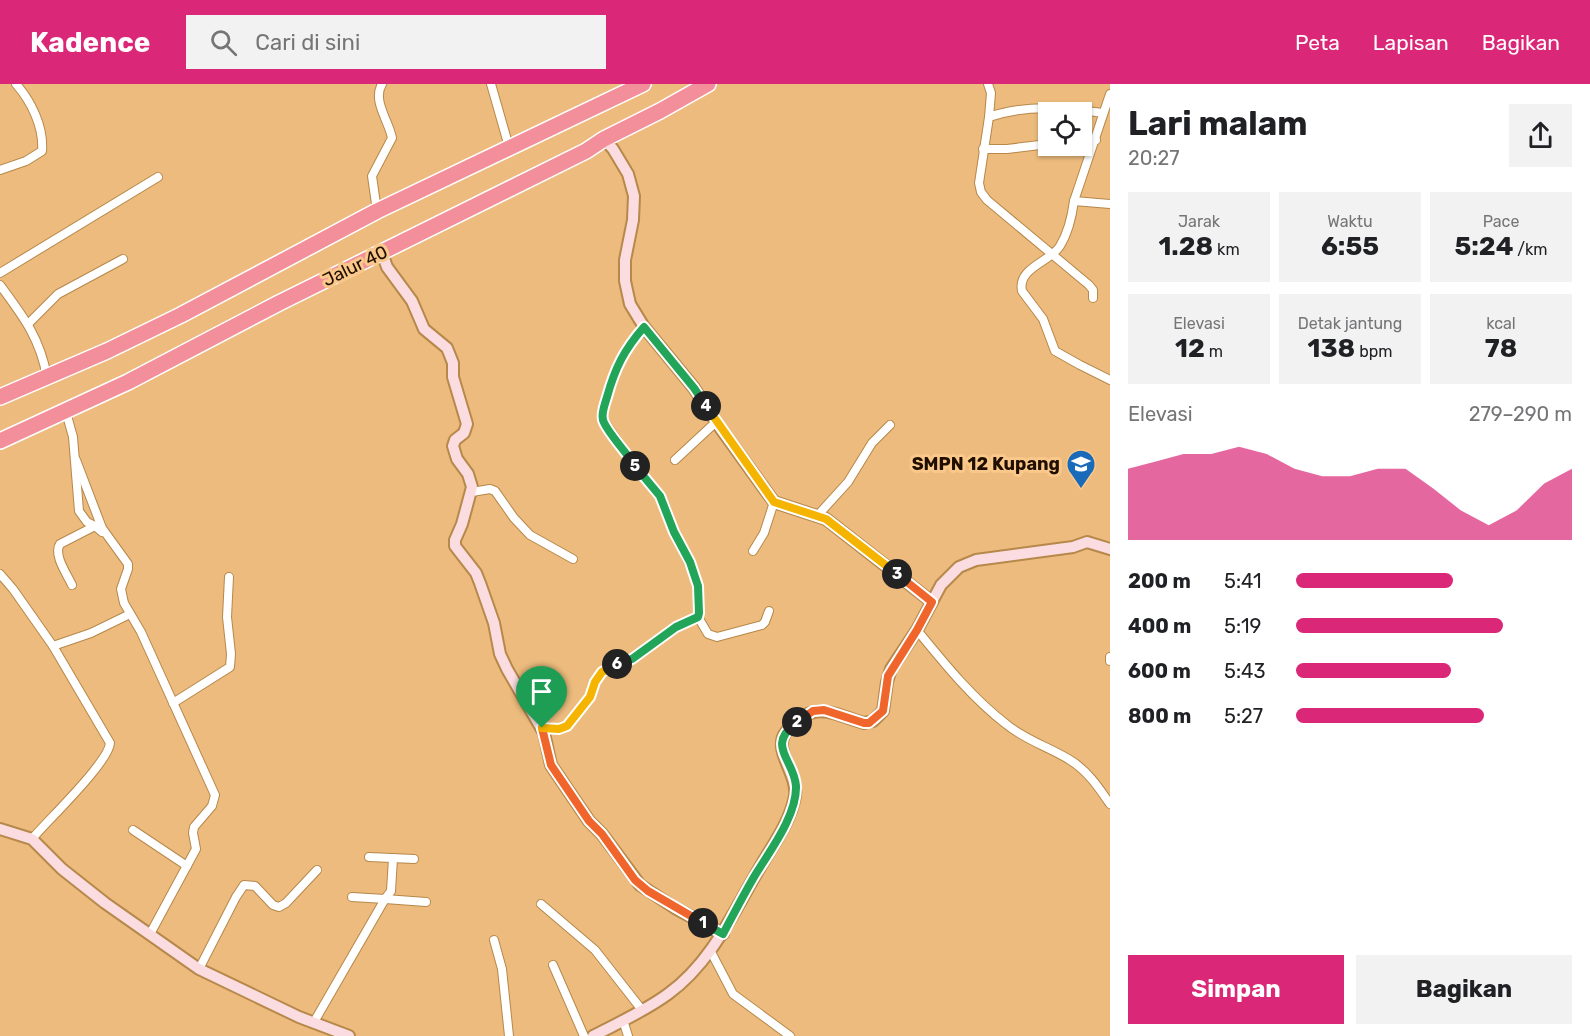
<!DOCTYPE html>
<html lang="id">
<meta charset="utf-8">
<style>
:root{--surface:#fff;--page:#f2f2f2;--text:#202124;--muted:#757577;--accent:#db2777}
body{margin:0;font-family:Rubik,sans-serif;background:var(--page);color:var(--text);height:100vh;display:flex;flex-direction:column;font-size:22px;white-space:nowrap}
*{box-sizing:border-box;margin:0}
p{font-size:20px;color:var(--muted)}
.icon{flex:none;width:33px;height:33px;fill:none;stroke:currentColor;stroke-width:2;stroke-linecap:round;stroke-linejoin:round}
.map{position:relative;flex:1;overflow:hidden}
.side{display:flex;flex-direction:column;background:var(--surface);width:480px}
.side>*{flex:none}
.buttons{position:absolute;left:1038px;top:18px;display:grid;gap:12px}
.buttons a{display:grid;place-items:center;width:54px;height:54px;border-radius:0px;background:var(--surface);box-shadow:0 2px 4px #0004;font-size:30px}
.pin{position:absolute;display:grid;place-items:center;width:51px;height:51px;color:#fff;margin:-62px -26px;border-radius:50% 50% 50% 0;rotate:-45deg;box-shadow:0 0 6px #0007}
.pin .icon{rotate:45deg}
.km{position:absolute;width:30px;height:30px;margin:-15px;border-radius:50%;background:#222;color:#fff;font-size:16px;line-height:30px;text-align:center}
.round{display:grid;place-items:center;flex:none;width:63px;height:63px;border-radius:0px;background:var(--page)}
.headline{display:flex;align-items:center;justify-content:space-between;height:102px;padding:0 18px}
h1{font-size:33px;font-weight:700;line-height:45px}
.metrics{display:grid;grid-template-columns:repeat(3,1fr);gap:9px;height:102px;padding:6px 18px}
.metrics div{display:grid;align-content:center;border-radius:0px;background:var(--page);text-align:center}
.metrics b{font-size:26px;font-weight:700}
.metrics small{font-size:16px;font-weight:400}
.metrics p{font-size:16px}
.chart{height:168px;padding:12px 18px}
.chart p{display:flex;justify-content:space-between}
.chart svg{width:100%;height:108px;margin-top:6px;fill:var(--accent);opacity:.7}
.primary-button{display:flex;gap:12px;margin-top:auto;padding:12px 18px}
.primary-button a{flex:1;height:69px;border-radius:0px;background:var(--accent);color:#fff;font-size:24px;font-weight:700;line-height:69px;text-align:center}
.primary-button a+a{background:var(--page);color:var(--text)}
ul{padding:0 18px;list-style:none;font-size:20px}
li{display:grid;grid-template-columns:96px 72px 1fr;align-items:center;height:45px}
li i{height:15px;border-radius:8px;background:var(--accent)}
header{display:flex;align-items:center;gap:36px;box-sizing:border-box;height:84px;padding:0 30px;background:var(--accent);color:#fff}
header strong{font-size:28px}
nav{display:flex;gap:33px;margin-inline-start:auto;font-size:21px}
.search{width:420px;height:54px;background:var(--page);display:flex;align-items:center;gap:15px;box-sizing:border-box;padding:0 21px;border-radius:0px;color:var(--muted);font-size:22px}
main{display:flex;flex:1;min-height:0}
.map>svg:first-child{display:block}
.lines{fill:none;stroke-linecap:round;stroke-linejoin:round}
.street-casing{stroke:#b6884a;stroke-width:10}
.secondary-casing{stroke:#b6884a;stroke-width:14}
.highway-casing{stroke:#fff;stroke-width:18}
.street{stroke:#fff;stroke-width:8}
.secondary{stroke:#fbdde1;stroke-width:10}
.highway{stroke:#f28f9b;stroke-width:15}
.split-1-casing{stroke:#fff;stroke-width:12}
.split-2-casing{stroke:#fff;stroke-width:12}
.split-3-casing{stroke:#fff;stroke-width:12}
.split-4-casing{stroke:#fff;stroke-width:12}
.split-5-casing{stroke:#fff;stroke-width:12}
.split-6-casing{stroke:#fff;stroke-width:12}
.split-7-casing{stroke:#fff;stroke-width:12}
.split-1{stroke:#f0652b;stroke-width:8}
.split-2{stroke:#22a559;stroke-width:8}
.split-3{stroke:#f0652b;stroke-width:8}
.split-4{stroke:#f5b400;stroke-width:8}
.split-5{stroke:#22a559;stroke-width:8}
.split-6{stroke:#22a559;stroke-width:8}
.split-7{stroke:#f5b400;stroke-width:8}
.labels{text-anchor:middle;stroke-width:6;stroke-linejoin:round;paint-order:stroke}
.street-label{font-size:18px;fill:#200f00;stroke:#f9c88a}
.poi-label{font-size:18px;font-weight:bold;fill:#200f00;stroke:#f9c88a;text-anchor:end}
</style>
<header>
<strong>Kadence</strong>
<div class="search"><svg class="icon" aria-label="search" viewBox="0 0 24 24"><circle cx="10" cy="10" r="6"/><path d="M15 15l6 6"/></svg>Cari di sini</div>
<nav><a>Peta</a><a>Lapisan</a><a>Bagikan</a></nav>
</header>
<main>
<div class="map">
<svg width="1110" height="952" viewBox="0 0 1110 952">
<rect width="100%" height="100%" fill="#ecbb7d"/>
<g class="lines">
<g class="street-casing">
<g id="street">
<polyline points="491,0 509,63"/>
<polyline points="988,0 991,9 989,33"/>
<path d="M 1110,10 L 1074,117 C 1072,132 1068,149 1060,162 C 1050,178 1017,184 1022,207 L 1043,235 L 1055,267 L 1080,281 L 1110,296"/>
<polyline points="1082,57 1096,56"/>
<polyline points="983,65 1007,65 1048,60"/>
<path d="M 0,86 L 26,77 L 42,67 C 44,43 31,17 16,0"/>
<polyline points="1074,117 1110,120"/>
<path d="M 377,127 L 372,92 L 392,54 C 389,37 372,17 382,0"/>
<polyline points="0,189 158,93"/>
<path d="M 0,201 C 23,232 40,254 47,293"/>
<path d="M 1093,214 L 1093,206 L 1089,201 L 987,116 L 981,108 L 979,99 L 989,33 C 1026,20 1065,24 1103,29"/>
<polyline points="28,240 58,210 123,175"/>
<polyline points="66,328 73,353 79,427 87,438 95,442 102,448"/>
<polyline points="76,376 102,444 128,480 128,485 121,505 124,519 141,548 215,711 212,722 194,743 193,749 196,765 150,850"/>
<polyline points="675,376 716,338"/>
<polyline points="472,408 490,405 495,407 514,434 530,451 573,475"/>
<polyline points="818,431 848,398 872,359 890,341"/>
<polyline points="753,467 764,449 774,418"/>
<path d="M 0,490 L 13,505 L 53,562 L 110,659 C 109,678 47,737 32,755"/>
<path d="M 72,501 C 67,490 53,471 60,460 L 95,442"/>
<polyline points="698,533 708,550 717,553 762,541 765,538 769,527"/>
<path d="M 917,546 C 944,579 972,614 1006,640 C 1025,656 1049,663 1070,676 C 1088,687 1099,704 1110,720"/>
<polyline points="53,562 91,549 130,530"/>
<polyline points="1110,573 1110,577"/>
<polyline points="173,619 230,583 231,570 227,533 229,493"/>
<path d="M 542,644 L 559,645 L 567,642 L 590,613 L 595,599 L 602,588 L 607,583 L 632,575 L 676,543 L 692,536 L 699,531 L 699,516 L 695,491 L 674,448 L 665,422 L 660,412 L 635,382 L 603,336 L 603,329 C 612,293 619,271 644,243"/>
<polyline points="133,746 187,782"/>
<polyline points="369,773 414,775"/>
<polyline points="352,813 385,815 391,807 393,774"/>
<polyline points="541,820 595,866 642,926"/>
<polyline points="494,856 502,885 509,952"/>
<polyline points="710,866 733,910 790,952"/>
<polyline points="553,881 584,952"/>
<polyline points="199,885 236,813 244,801 255,802 273,821 279,823 286,819 317,786"/>
<polyline points="623,936 628,952"/>
<polyline points="314,938 385,815 426,818"/>
</g>
</g>
<g class="secondary-casing">
<g id="secondary">
<polyline points="604,55 613,65 628,90 634,112 633,136 625,176 625,197 630,220 644,243 694,304 716,338 774,418 826,435 932,518"/>
<polyline points="382,169 387,183 412,217 424,245 447,264 453,279 453,293 467,340 464,349 455,356 453,362 457,375 468,390 472,403 462,440 455,456 455,462 476,489 480,499 494,539 500,570 507,585 544,649 551,681 589,737 602,750 640,801 675,824 723,850"/>
<polyline points="0,745 32,755 62,785 105,819 199,885 299,933 349,952"/>
<path d="M 593,952 C 618,939 645,927 668,910 C 711,879 733,829 759,785 C 772,762 790,739 795,712 C 798,689 772,666 786,648 C 812,615 831,629 864,639 L 873,637 L 883,627 L 887,598 L 891,585 L 917,546 L 941,501 L 959,483 L 976,476 L 1073,463 L 1087,458 L 1110,465"/>
</g>
</g>
<g class="highway-casing">
<g id="highway">
<polyline points="0,313 107,267 181,231 377,127 643,0"/>
<polyline points="0,357 128,298 279,219 586,67 604,55 660,27 708,0"/>
</g>
</g>
<use href="#street" class="street"/>
<use href="#secondary" class="secondary"/>
<use href="#highway" class="highway"/>
</g>
<g class="lines">
<g class="split-1-casing">
<polyline id="split-1" points="542,644 551,681 589,737 602,750 635,796 648,807 703,839"/>
</g>
<g class="split-2-casing">
<path id="split-2" d="M 703,839 L 723,850 C 733,831 743,812 754,793 C 769,768 797,732 796,702 C 794,675 765,662 797,638"/>
</g>
<g class="split-3-casing">
<polyline id="split-3" points="797,638 813,627 824,626 864,639 869,639 883,627 888,592 917,546 932,518 897,490"/>
</g>
<g class="split-4-casing">
<polyline id="split-4" points="706,322 774,418 826,435 897,490"/>
</g>
<g class="split-5-casing">
<path id="split-5" d="M 635,382 C 628,370 606,347 603,336 C 601,329 605,320 607,313 C 615,284 624,266 644,243 L 694,304 L 706,322"/>
</g>
<g class="split-6-casing">
<polyline id="split-6" points="617,580 632,575 676,543 698,533 699,529 698,502 690,478 674,448 660,412 635,382"/>
</g>
<g class="split-7-casing">
<polyline id="split-7" points="542,644 559,645 567,642 590,613 595,598 602,588 617,580"/>
</g>
<use href="#split-1" class="split-1"/>
<use href="#split-2" class="split-2"/>
<use href="#split-3" class="split-3"/>
<use href="#split-4" class="split-4"/>
<use href="#split-5" class="split-5"/>
<use href="#split-6" class="split-6"/>
<use href="#split-7" class="split-7"/>
</g>
<defs>
<g id="school-pin" transform="scale(1.5)"><path d="M0 17L-7.5 6A9.5 9.5 0 1 1 7.5 6Z" fill="#196ab8" stroke="#f9c88a"/><path d="M0-5L7-2L0 1L-7-2ZM-4 1L0 2.5L4 1V4Q0 6-4 4Z" fill="#fff"/></g>
</defs>
<g fill-rule="evenodd">
<use href="#school-pin" x="1081" y="380"/>
</g>
<g class="labels">
<g class="street-label">
<text transform="translate(355 182) rotate(-26)" y="6">Jalur 40</text>
</g>
<g class="poi-label">
<text x="1060" y="386">SMPN 12 Kupang</text>
</g>
</g>
</svg>
<div class="buttons">
<a><svg class="icon" aria-label="locate" viewBox="0 0 24 24"><circle cx="12" cy="12" r="6"/><path d="M12 2v4M12 18v4M2 12h4M18 12h4"/></svg></a>
</div>
<div class="pin" style="left:542px;top:644px;background:#1e9e55"><svg class="icon" aria-label="arrive" viewBox="0 0 24 24"><path d="M6 21V4h12l-3 4 3 4H6"/></svg></div>
<b class="km" style="left:703px;top:839px">1</b>
<b class="km" style="left:797px;top:638px">2</b>
<b class="km" style="left:897px;top:490px">3</b>
<b class="km" style="left:706px;top:322px">4</b>
<b class="km" style="left:635px;top:382px">5</b>
<b class="km" style="left:617px;top:580px">6</b>
</div>
<section class="side">
<div class="headline"><div><h1>Lari malam</h1><p>20:27</p></div><a class="round"><svg class="icon" aria-label="share" viewBox="0 0 24 24"><path d="M12 15V3M7 8l5-5 5 5M5 13v7h14v-7"/></svg></a></div>
<div class="metrics">
<div><p>Jarak</p><b>1.28<small> km</small></b></div>
<div><p>Waktu</p><b>6:55</b></div>
<div><p>Pace</p><b>5:24<small> /km</small></b></div>
</div>
<div class="metrics">
<div><p>Elevasi</p><b>12<small> m</small></b></div>
<div><p>Detak jantung</p><b>138<small> bpm</small></b></div>
<div><p>kcal</p><b>78</b></div>
</div>
<div class="chart"><p><span>Elevasi</span>279–290 m</p>
<svg viewBox="0 0 160 44" preserveAspectRatio="none"><path d="M0 44V15L10 12L20 9L30 9L40 6L50 9L60 15L70 18L80 18L90 15L100 15L110 23L120 32L130 38L140 32L150 21L160 15V44z"/></svg>
</div>
<ul>
<li><b>200 m</b>5:41<i style="width:57%"></i></li>
<li><b>400 m</b>5:19<i style="width:75%"></i></li>
<li><b>600 m</b>5:43<i style="width:56%"></i></li>
<li><b>800 m</b>5:27<i style="width:68%"></i></li>
</ul>
<div class="primary-button"><a>Simpan</a><a>Bagikan</a></div>
</section>
</main>
